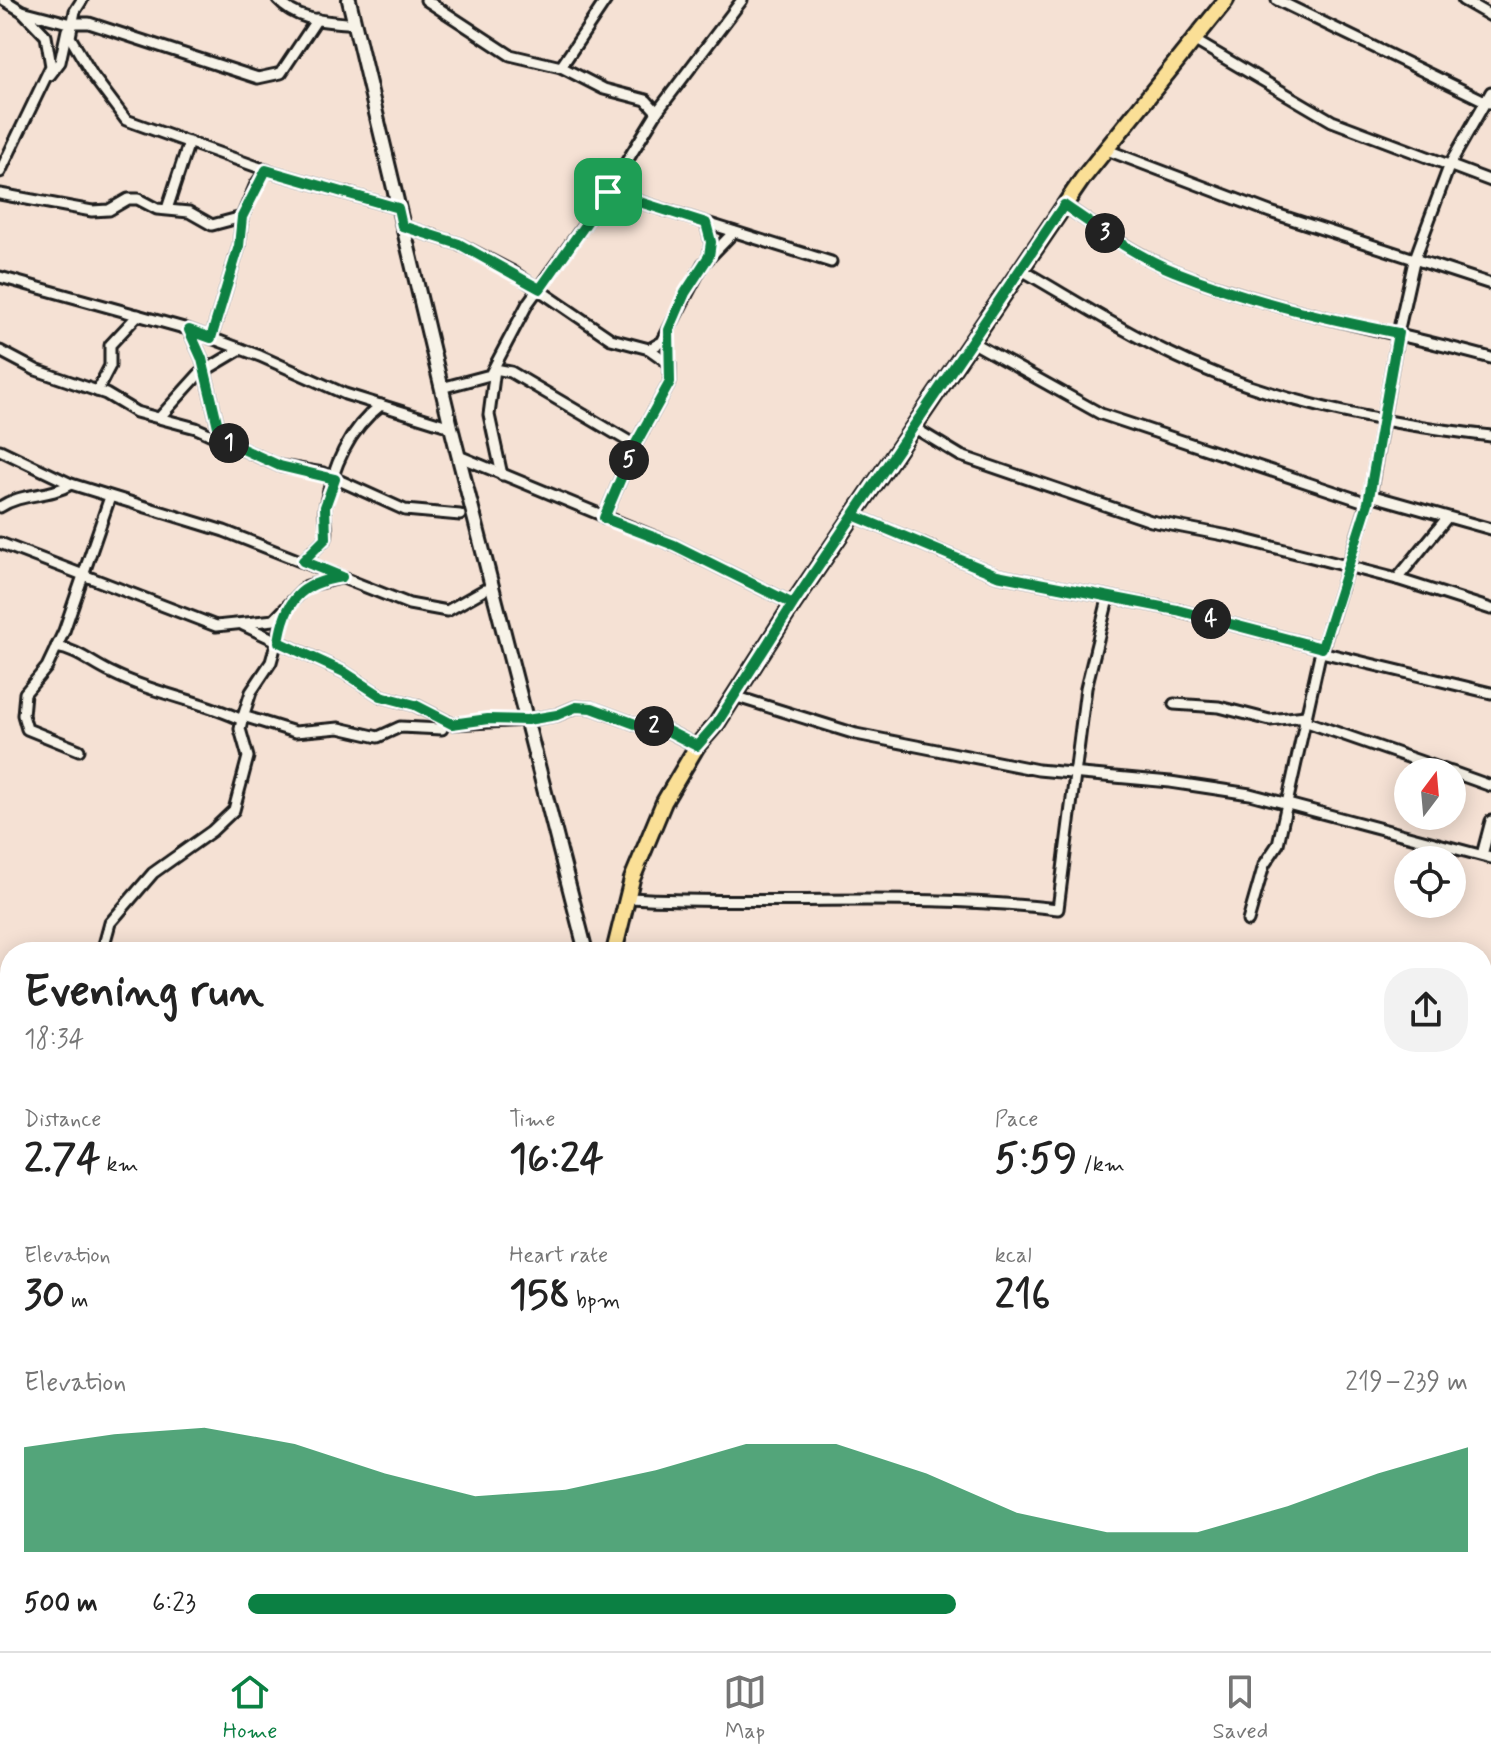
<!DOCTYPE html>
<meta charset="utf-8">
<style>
:root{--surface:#fff;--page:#f2f2f2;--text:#222;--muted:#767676;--line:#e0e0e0;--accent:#0b8043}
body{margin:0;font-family:Mynerve,sans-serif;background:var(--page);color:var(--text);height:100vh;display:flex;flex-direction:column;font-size:30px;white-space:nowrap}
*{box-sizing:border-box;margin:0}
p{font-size:26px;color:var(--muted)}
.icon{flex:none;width:44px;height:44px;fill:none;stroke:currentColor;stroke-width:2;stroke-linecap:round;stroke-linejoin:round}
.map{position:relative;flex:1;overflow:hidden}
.drawer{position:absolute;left:0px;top:942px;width:1492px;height:710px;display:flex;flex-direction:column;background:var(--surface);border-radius:32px 32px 0 0;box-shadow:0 4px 20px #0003}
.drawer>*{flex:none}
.needle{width:52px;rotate:16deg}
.buttons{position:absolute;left:1394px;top:758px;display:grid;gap:16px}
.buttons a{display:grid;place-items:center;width:72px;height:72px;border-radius:50%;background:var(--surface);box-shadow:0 4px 20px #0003;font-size:40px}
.pin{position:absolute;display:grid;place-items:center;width:68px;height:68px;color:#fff;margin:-34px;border-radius:16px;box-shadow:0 4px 12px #0006}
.km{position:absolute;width:40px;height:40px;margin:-20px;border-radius:50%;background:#222;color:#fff;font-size:22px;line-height:40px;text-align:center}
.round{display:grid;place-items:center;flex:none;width:84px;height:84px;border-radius:32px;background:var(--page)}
.overview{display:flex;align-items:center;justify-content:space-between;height:136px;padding:0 24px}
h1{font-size:44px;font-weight:700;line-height:60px}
.figures{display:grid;grid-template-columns:repeat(3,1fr);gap:12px;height:136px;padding:8px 24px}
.figures div{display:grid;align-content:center}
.figures b{font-size:40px;font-weight:700}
.figures small{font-size:22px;font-weight:400}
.figures p{font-size:22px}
.chart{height:224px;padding:16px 24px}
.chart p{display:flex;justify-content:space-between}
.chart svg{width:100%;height:144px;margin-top:8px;fill:var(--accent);opacity:.7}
ul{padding:0 24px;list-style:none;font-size:26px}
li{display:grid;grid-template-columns:128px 96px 1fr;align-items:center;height:60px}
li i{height:20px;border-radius:10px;background:var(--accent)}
.tabs{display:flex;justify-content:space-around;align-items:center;height:112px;border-top:2px solid var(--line);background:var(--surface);font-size:22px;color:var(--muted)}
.tabs a{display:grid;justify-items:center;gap:4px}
.tabs .on{color:var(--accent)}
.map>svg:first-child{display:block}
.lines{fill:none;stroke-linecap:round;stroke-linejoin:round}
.stream{stroke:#5d8598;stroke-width:3}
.street-casing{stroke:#1c1c1c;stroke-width:15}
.secondary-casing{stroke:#1c1c1c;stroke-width:18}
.primary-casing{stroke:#1c1c1c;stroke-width:20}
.street{stroke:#f7f3e8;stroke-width:9}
.secondary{stroke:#f7f3e8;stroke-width:12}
.primary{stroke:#fadf96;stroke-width:14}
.route-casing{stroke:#fff;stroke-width:16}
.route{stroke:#0b8043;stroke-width:10}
</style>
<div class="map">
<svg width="1491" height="1651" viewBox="0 0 1491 1651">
<rect width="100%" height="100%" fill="#f5e1d4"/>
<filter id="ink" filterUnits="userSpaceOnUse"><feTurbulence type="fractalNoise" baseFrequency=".0125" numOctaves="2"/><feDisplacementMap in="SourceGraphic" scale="16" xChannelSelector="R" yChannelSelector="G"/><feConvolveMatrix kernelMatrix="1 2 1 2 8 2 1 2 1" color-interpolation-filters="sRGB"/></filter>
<g filter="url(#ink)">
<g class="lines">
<g class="stream">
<polyline points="1482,1019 1491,1014"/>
<polyline points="0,1364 10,1360"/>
</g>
<g class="street-casing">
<g id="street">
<polyline points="82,0 75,11 70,37 93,76 126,120 266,170 398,208"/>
<path d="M 278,0 C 298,22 327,21 355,24"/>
<polyline points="426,0 510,55 561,67 604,89 646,100 657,112"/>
<polyline points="1277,0 1489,103"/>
<polyline points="1463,0 1491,16"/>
<polyline points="22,11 68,23 89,23 258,78 281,73 317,19"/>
<polyline points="1192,39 1332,121 1491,181"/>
<polyline points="561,67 606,0"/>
<polyline points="50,75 60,62 67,30"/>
<polyline points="1107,150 1270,212 1491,284"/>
<polyline points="0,172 51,66 46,36 22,11 4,0"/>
<polyline points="608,192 831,262"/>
<polyline points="0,194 92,211 109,210 128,199 138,199 157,209 189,212 212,225 242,217"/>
<path d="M 1064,205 C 1099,229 1134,254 1174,271 C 1276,312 1386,329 1491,358"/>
<polyline points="167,209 189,142"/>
<polyline points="706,223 711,242 709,256"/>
<polyline points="402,226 459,244 513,272 611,339 649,349 670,364 670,382 635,445 604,518"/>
<path d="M 1020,269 C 1067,296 1114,326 1163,350 C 1264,401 1379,423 1491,436"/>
<polyline points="0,277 184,328 260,356 345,394 451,427"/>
<polyline points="189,330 202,359 221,439"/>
<polyline points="211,338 239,246 242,217 256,184 266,170"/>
<polyline points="970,341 1101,414 1368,503"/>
<polyline points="649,349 662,342 703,264 734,232"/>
<polyline points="0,351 36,370 106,394 136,412 196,428 280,466 323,473 405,510 460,515"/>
<polyline points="441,388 490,375 528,303 608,192 657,112 742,0"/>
<polyline points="97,391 110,366 110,345 138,315"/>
<polyline points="161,416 199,374 241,349"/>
<polyline points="913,427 961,456 1151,521 1234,537 1397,579 1491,609"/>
<polyline points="0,450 71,484 224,531 409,604 447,611 484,590"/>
<polyline points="461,457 674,545 793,604"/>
<polyline points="502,475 489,415 495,369 511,372 635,445"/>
<polyline points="1370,495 1491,529"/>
<path d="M 0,507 C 23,492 48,498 71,484"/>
<polyline points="853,515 997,575 1177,610 1322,648"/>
<polyline points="0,543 216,626 274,620 307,586 340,578"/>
<path d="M 303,561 L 326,538 C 329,527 323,518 325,507 C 333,467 348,430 381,405"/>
<polyline points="1397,579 1446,519"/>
<polyline points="243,625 344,672 381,696 415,705 452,724 527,720 557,715 576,707 592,708 638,725 662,728 697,746"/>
<path d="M 56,647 C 78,650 92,664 112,673 C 154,694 200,700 242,720"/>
<polyline points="1321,652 1491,693"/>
<polyline points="734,696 856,734 1038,770 1170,782 1250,794 1491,858"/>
<polyline points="1174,704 1219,707 1270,720 1305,716"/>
<polyline points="243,716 295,732 339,728 378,737 400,727 442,729"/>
<polyline points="1304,721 1451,772"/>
<polyline points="79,750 27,729 23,715 25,693 47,667 64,631 110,497"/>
<polyline points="1452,772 1491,786"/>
<polyline points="1482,855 1491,821"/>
<path d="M 628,898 C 771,906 915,892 1058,909 L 1086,688 L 1108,599"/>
<polyline points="1248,921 1264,865 1278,844 1319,659 1370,495 1398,333 1414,261 1450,164 1491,92"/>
<polyline points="102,952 110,923 153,873 212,831 234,810 248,757 240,729 242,720 251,692 271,662 285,612"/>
<polyline points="0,1057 10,1057"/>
<polyline points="0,1176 10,1175"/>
<polyline points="0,1278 10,1273"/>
<polyline points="1482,1337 1491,1338"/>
<polyline points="0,1347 10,1342"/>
<polyline points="0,1497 10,1495"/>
<polyline points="1482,1517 1491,1519"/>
<polyline points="0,1582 10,1580"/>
<polyline points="31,1642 33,1651"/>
<polyline points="1158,1642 1160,1651"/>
<polyline points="284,1651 318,1642"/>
</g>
</g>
<g class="secondary-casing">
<polyline id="secondary" points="349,0 451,427 586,952"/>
</g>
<g class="primary-casing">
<g id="primary">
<polyline points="614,952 632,879 664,802 697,746 717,723 793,604 1083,178 1226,0"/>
<polyline points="754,1642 757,1651"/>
</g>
</g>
<use href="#street" class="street"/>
<use href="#secondary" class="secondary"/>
<use href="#primary" class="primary"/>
</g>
</g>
<g class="lines" filter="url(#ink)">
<g class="route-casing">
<path id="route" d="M 608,192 L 540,289 L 459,244 L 402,226 L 398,208 L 266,170 L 242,217 L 239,246 L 211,338 L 189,330 L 202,359 L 221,439 L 280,466 L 335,479 L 325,507 L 326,538 L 303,561 L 342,577 C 300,583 285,601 279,642 L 344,672 L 381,696 L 415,705 L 452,724 L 488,719 L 527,720 L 557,715 L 576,707 L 592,708 L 638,725 L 662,728 L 697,746 L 717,723 L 793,604 L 1064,205 C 1099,229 1134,255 1174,271 C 1246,300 1322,318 1398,333 L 1368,503 L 1322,648 L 1177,610 L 997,575 L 853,515 L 793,604 L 674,545 L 604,518 L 635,445 L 670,382 L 669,330 L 685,293 L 709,256 L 711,242 L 706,223 L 608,192"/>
</g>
<use href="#route" class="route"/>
</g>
</svg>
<div class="buttons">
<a><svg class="needle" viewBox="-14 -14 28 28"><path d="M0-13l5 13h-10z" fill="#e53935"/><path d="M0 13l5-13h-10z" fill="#767676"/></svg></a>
<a><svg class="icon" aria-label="locate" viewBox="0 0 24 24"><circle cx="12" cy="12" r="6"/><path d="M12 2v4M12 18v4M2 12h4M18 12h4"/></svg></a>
</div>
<div class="pin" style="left:608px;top:192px;background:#1e9e55"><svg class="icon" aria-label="arrive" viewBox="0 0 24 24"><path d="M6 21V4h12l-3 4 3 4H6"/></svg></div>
<b class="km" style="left:229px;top:443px">1</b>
<b class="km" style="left:654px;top:726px">2</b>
<b class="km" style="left:1105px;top:233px">3</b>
<b class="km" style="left:1211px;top:619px">4</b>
<b class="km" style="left:629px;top:460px">5</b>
<section class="drawer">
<div class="overview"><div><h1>Evening run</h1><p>18:34</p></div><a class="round"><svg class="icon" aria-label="share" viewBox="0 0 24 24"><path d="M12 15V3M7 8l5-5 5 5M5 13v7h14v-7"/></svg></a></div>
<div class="figures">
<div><p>Distance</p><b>2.74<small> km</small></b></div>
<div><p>Time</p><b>16:24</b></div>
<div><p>Pace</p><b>5:59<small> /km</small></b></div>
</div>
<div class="figures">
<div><p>Elevation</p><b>30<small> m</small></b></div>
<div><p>Heart rate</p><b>158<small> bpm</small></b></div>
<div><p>kcal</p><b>216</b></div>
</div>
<div class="chart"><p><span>Elevation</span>219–239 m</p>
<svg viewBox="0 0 160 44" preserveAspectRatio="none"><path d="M0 44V12L10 8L20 6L30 11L40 20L50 27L60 25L70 19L80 11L90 11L100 20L110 32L120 38L130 38L140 30L150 20L160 12V44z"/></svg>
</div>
<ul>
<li><b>500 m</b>6:23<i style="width:58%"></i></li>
</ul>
</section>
</div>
<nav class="tabs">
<a class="on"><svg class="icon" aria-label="home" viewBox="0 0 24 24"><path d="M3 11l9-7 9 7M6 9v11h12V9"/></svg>Home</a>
<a><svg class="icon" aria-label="map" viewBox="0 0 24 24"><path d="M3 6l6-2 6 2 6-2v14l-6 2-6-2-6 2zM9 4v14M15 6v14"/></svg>Map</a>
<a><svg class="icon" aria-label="saved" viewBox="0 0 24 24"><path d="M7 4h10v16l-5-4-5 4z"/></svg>Saved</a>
</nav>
